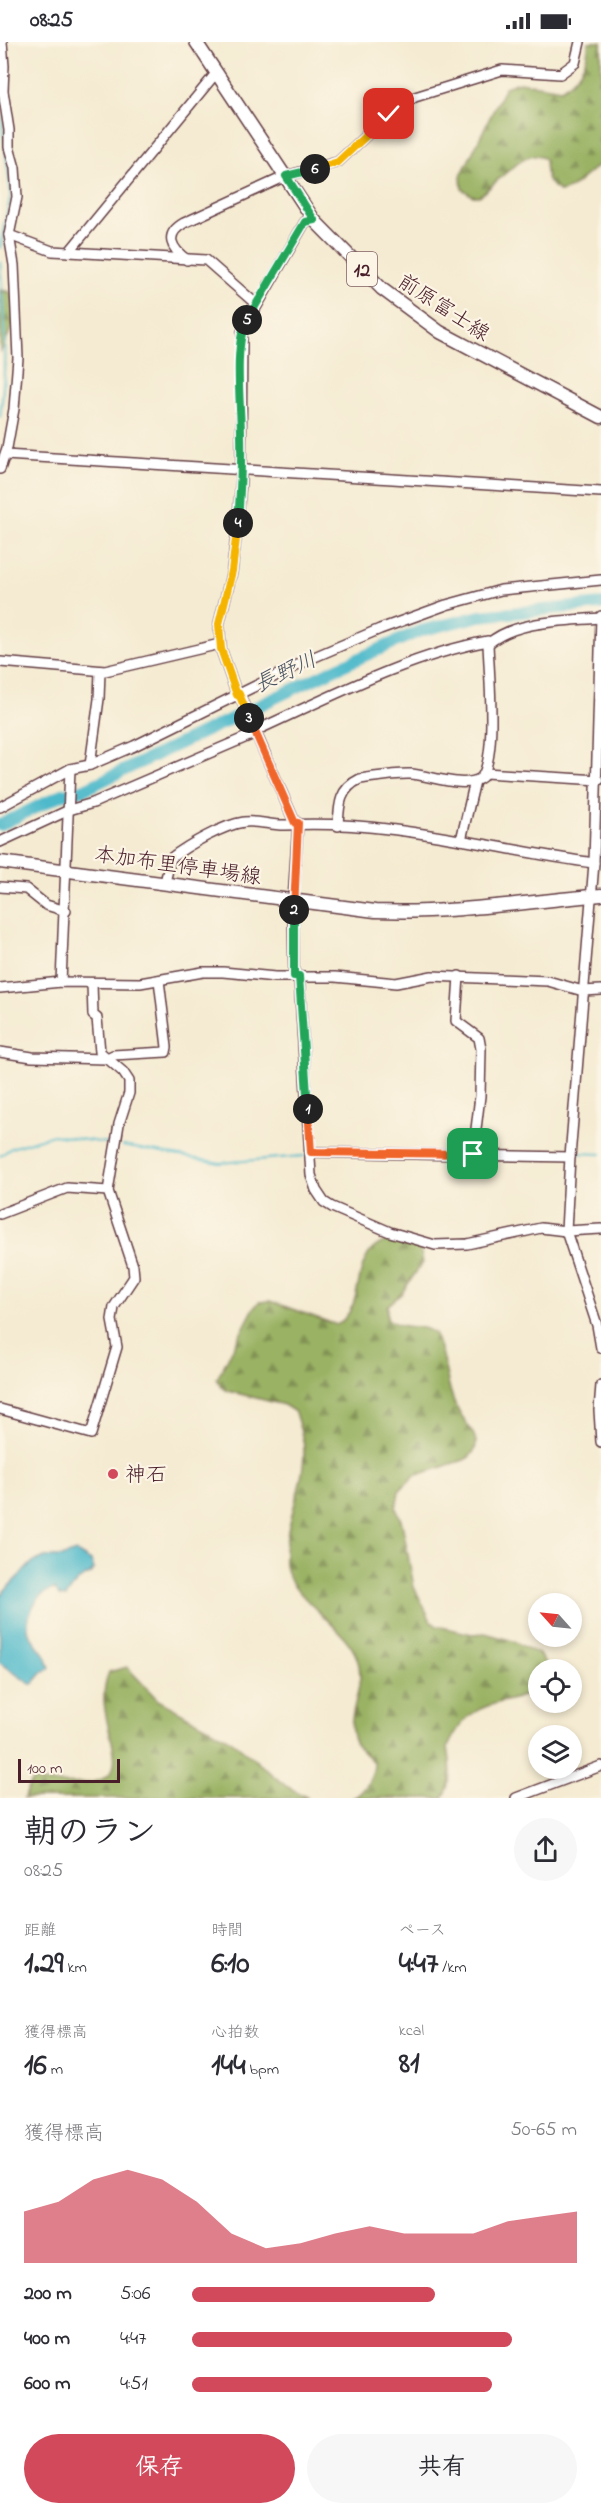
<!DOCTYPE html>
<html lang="ja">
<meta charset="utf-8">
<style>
:root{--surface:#fff;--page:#f7f7f7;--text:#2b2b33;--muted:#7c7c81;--accent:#d1495b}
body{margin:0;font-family:"Indie Flower","Klee One",sans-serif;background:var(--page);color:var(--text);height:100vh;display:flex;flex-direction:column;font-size:22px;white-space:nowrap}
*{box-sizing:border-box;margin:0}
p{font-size:20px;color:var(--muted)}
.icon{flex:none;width:33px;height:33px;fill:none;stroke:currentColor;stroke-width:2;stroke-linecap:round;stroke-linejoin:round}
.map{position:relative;height:1756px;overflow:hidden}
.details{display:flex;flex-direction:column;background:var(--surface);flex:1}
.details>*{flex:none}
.needle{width:39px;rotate:297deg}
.buttons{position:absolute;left:528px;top:1551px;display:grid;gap:12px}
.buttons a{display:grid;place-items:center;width:54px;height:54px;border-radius:50%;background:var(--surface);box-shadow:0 3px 9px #0003;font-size:30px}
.scale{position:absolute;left:18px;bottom:15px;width:102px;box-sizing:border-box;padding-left:6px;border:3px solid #4a1f2b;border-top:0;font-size:16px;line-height:21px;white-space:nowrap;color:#4a1f2b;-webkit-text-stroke:4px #fcf5e5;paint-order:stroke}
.pin{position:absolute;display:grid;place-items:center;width:51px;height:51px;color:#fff;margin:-26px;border-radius:12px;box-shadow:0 3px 9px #0006}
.km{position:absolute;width:30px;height:30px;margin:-15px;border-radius:50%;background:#222;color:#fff;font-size:16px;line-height:30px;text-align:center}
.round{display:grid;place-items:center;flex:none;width:63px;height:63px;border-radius:32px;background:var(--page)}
.summary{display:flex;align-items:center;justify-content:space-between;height:102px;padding:0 24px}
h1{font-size:33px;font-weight:800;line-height:45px}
.stats{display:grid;grid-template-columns:repeat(3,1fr);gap:9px;height:102px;padding:6px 24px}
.stats div{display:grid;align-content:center}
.stats b{font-size:30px;font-weight:800}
.stats small{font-size:16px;font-weight:400}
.stats p{font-size:16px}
.chart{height:168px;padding:12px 24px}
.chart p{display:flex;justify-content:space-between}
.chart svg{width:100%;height:108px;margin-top:6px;fill:var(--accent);opacity:.7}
.primary-button{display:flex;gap:12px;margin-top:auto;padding:12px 24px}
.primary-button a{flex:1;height:69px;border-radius:36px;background:var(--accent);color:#fff;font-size:24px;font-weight:800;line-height:69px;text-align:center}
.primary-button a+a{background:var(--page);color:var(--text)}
ul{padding:0 24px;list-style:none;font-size:20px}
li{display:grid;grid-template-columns:96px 72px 1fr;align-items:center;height:45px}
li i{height:15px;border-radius:8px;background:var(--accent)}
.status{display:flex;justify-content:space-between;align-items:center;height:42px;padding:0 30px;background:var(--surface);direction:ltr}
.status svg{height:16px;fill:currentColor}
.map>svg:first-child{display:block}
.forest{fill:url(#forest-firs);stroke:#726847;stroke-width:1.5}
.water{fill:#4eb9cb;stroke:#4c6c7b;stroke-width:1.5}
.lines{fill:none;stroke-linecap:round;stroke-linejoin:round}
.stream{stroke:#4eb9cb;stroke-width:2}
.river{stroke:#4eb9cb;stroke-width:12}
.minor-casing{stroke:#643e44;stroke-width:12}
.major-casing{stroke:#643e44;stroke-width:15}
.minor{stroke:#fff;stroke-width:9}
.major{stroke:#fff;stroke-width:12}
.split-1-casing{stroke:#fff;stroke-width:12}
.split-2-casing{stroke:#fff;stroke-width:12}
.split-3-casing{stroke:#fff;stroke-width:12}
.split-4-casing{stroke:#fff;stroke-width:12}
.split-5-casing{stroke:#fff;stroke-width:12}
.split-6-casing{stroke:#fff;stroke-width:12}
.split-7-casing{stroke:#fff;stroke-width:12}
.split-1{stroke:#f0652b;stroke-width:8}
.split-2{stroke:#22a559;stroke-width:8}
.split-3{stroke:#f0652b;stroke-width:8}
.split-4{stroke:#f5b400;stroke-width:8}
.split-5{stroke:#22a559;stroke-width:8}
.split-6{stroke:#22a559;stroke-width:8}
.split-7{stroke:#f5b400;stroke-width:8}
.poi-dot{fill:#d1495b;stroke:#fcf5e5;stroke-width:2}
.labels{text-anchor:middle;stroke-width:4.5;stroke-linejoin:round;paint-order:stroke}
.shield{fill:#fcf5e5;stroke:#7f5f63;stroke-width:1.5}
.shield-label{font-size:20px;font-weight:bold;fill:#4a1f2b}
.street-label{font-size:21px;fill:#4a1f2b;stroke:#fcf5e5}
.poi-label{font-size:21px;fill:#4a1f2b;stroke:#fcf5e5;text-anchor:start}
.water-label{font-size:22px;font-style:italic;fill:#4b5563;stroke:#fcf5e5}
</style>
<div class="status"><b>08:25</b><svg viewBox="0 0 49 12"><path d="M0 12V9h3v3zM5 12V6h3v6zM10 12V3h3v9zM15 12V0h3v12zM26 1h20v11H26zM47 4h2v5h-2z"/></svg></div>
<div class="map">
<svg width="601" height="1756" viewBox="0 0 601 1756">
<defs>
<pattern id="forest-firs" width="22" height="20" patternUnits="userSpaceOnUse" patternTransform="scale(1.5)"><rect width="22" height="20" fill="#9ab263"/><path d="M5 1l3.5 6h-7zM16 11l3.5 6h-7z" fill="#809052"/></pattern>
</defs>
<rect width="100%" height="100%" fill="#fcf5e5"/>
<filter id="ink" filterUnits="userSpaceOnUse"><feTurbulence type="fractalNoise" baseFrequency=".0167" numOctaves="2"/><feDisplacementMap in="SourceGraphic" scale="12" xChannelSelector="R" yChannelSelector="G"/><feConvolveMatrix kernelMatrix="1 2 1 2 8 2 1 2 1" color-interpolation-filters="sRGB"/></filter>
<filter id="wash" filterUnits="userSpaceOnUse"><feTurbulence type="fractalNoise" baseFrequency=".008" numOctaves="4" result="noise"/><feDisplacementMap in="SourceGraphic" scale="24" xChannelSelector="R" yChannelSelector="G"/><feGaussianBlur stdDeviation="1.35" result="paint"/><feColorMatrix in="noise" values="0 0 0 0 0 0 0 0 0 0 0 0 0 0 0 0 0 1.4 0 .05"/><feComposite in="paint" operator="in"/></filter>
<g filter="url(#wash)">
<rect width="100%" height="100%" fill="#f5ebd2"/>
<g class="forest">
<path d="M 588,0 L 601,0 L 601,121 L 571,146 L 561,150 C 546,142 546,135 545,118 C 528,101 495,144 479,154 L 473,154 L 462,147 L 461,134 L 505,45 L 519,40 L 561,47 C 578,37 589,20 588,0 Z"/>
<polygon points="0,248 10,250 20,269 0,311"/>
<path d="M 402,1196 L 420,1207 L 423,1220 L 401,1252 L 387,1264 L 387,1277 C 404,1289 420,1281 434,1291 C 447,1316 445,1347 460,1372 C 465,1381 475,1389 476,1400 C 477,1408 471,1415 464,1418 L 414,1434 L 399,1449 L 396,1466 L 402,1481 L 414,1545 L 431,1579 L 437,1584 L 472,1592 L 485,1591 L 513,1599 L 539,1612 L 549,1627 L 538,1628 L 538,1648 C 496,1668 472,1653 448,1705 C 451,1725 454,1739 443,1756 L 353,1756 C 365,1750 374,1734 374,1721 C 369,1716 363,1710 358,1705 C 339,1679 369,1647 357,1616 C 345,1583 289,1555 285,1523 C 282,1487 304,1447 304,1410 C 305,1397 298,1382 295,1370 L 284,1363 L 228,1349 L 221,1345 L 217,1337 L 254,1266 L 259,1260 L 270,1259 L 337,1283 C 373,1259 342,1201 402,1196 Z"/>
<path d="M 127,1625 L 158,1658 L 231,1698 L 286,1744 L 308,1756 L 24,1756 L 32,1739 C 175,1756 83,1690 109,1630 Z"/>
</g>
<path class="water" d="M 76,1510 L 91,1519 L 94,1527 L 90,1532 L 77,1539 L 66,1555 L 59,1554 L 55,1547 C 37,1550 24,1574 29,1592 L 47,1616 L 50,1626 L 42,1631 L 32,1643 L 0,1621 L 0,1553 L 33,1520 L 45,1515 L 61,1515 Z"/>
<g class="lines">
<g class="stream">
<polyline points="0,64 11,151 0,206"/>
<path d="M 0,220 C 4,277 8,318 0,375"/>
<polyline points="123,1104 220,1121 304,1114"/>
<polyline points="574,1111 601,1112"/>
<polyline points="0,1114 11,1106 53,1093 112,1102"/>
</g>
<polyline class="river" points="0,783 63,752 83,748 333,628 420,589 480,574 601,562"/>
</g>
</g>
<g filter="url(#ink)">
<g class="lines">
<g class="minor-casing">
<g id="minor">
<polyline points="9,193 52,209 206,218 256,262"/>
<polyline points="69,210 217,30"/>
<path d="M 187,218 C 172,207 163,193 184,181 L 286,134 L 338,120 L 389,72 L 415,55 L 502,28 L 560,32 L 575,21 L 580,0"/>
<polyline points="5,413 601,450"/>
<polyline points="0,427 7,406 14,367 18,316 14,223 9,193 17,155 15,126 9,105 9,88 3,49 4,24 2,0"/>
<polyline points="601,574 594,821 570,1115 566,1189 597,1283 601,1306"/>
<path d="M 488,602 C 515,578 566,579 601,576"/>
<polyline points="0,620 105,629 220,602"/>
<polyline points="239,652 295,781"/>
<polyline points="237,653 221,607 219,582 232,529 238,478 241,437 242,290 305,180 314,178"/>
<path d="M 255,689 C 330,655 407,614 488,599 L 488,602"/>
<polyline points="90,723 99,657 100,629"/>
<polyline points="485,731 599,738"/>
<polyline points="0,765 70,727 90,723 134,704 312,616 380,587 446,563 501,548 601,538"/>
<path d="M 338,784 C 339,763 339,747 360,737 C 376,735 396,731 412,732 C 431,734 467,748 482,735 C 497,711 489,631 488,602"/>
<polyline points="461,798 475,739"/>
<polyline points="0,800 69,768 93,761 256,691"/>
<path d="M 165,840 L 171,816 C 188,803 223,783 244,780 C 258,778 272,784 286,783 C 389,777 492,807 594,821"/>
<polyline points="0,845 26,847 46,863 66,869"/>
<polyline points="294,934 293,859 298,781"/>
<polyline points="299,934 311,1133 316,1148 324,1160 332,1165 390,1190 435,1203 467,1202 541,1186 566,1189 601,1187"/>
<polyline points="459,934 456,979 479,996 481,1007 480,1054 473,1112"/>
<polyline points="61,940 70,727"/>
<polyline points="0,946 61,940 140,941 203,930 223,930 275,935 335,935 396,941 432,934 548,939 583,949 601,948"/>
<polyline points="0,1010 32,1015 105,1017 113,1013 166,1010 167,1005 159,938"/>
<polyline points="311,1110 570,1115"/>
<polyline points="0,1172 67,1146 108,1149"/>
<polyline points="601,1343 599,1368 601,1400"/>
<polyline points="0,1367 91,1392 117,1305 112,1278 114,1265 134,1235 133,1224 108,1149 119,1082 129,1051 129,1039 123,1030 100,1010 97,976 93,973 92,941"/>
<polyline points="516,1756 601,1724"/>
</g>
</g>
<g class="major-casing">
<g id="major">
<polyline points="196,0 314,178 382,247 440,290 601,375"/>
<path d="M 0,820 L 375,869 C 451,872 525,860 601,853"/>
</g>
</g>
<use href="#minor" class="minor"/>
<use href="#major" class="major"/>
</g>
</g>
<g class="lines" filter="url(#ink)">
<g class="split-1-casing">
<polyline id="split-1" points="308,1067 311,1110 473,1112"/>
</g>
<g class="split-2-casing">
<polyline id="split-2" points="294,868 294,934 299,934 308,1067"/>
</g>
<g class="split-3-casing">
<polyline id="split-3" points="249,676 295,781 298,781 294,868"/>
</g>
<g class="split-4-casing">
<polyline id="split-4" points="238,481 232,529 219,582 221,607 237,653 239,652 249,676"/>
</g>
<g class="split-5-casing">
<path id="split-5" d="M 238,481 C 240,452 242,423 241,393 C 241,363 233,303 247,278"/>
</g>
<g class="split-6-casing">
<polyline id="split-6" points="247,278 305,180 314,178 286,134 315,127"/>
</g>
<g class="split-7-casing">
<polyline id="split-7" points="315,127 338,120 389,72"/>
</g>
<use href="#split-1" class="split-1"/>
<use href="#split-2" class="split-2"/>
<use href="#split-3" class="split-3"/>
<use href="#split-4" class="split-4"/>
<use href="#split-5" class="split-5"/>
<use href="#split-6" class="split-6"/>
<use href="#split-7" class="split-7"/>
</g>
<circle class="poi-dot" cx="113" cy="1432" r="6"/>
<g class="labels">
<rect class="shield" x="347" y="210" width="30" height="34" rx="4.5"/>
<g class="shield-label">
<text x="362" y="234">12</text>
</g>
<g class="street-label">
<text transform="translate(444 265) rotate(33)" y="7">前原富士線</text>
<text transform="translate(178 823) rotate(8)" y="7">本加布里停車場線</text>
</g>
<g class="poi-label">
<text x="125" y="1439">神石</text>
</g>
<g class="water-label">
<text transform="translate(285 629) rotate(-25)" y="8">長野川</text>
</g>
</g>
</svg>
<div class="buttons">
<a><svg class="needle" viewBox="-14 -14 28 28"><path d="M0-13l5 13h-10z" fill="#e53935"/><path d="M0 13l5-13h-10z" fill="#7c7c81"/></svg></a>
<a><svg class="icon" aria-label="locate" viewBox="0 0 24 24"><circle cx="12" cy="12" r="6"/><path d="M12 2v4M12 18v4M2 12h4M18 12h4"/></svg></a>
<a><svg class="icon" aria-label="layers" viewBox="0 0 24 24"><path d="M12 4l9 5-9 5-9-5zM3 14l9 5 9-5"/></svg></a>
</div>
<div class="scale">100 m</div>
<div class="pin" style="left:473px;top:1112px;background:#1e9e55"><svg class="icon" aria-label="arrive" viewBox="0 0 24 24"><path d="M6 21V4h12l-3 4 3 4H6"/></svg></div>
<div class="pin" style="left:389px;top:72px;background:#d93025"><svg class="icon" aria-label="check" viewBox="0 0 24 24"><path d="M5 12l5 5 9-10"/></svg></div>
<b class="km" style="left:308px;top:1067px">1</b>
<b class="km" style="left:294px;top:868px">2</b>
<b class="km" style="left:249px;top:676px">3</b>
<b class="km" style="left:238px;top:481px">4</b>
<b class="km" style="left:247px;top:278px">5</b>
<b class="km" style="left:315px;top:127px">6</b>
</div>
<section class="details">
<div class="summary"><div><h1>朝のラン</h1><p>08:25</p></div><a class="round"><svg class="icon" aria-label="share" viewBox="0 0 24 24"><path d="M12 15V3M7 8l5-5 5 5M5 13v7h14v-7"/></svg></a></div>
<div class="stats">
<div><p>距離</p><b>1.29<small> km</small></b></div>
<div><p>時間</p><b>6:10</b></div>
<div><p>ペース</p><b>4:47<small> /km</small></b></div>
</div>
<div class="stats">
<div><p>獲得標高</p><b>16<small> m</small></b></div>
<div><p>心拍数</p><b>144<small> bpm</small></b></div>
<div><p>kcal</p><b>81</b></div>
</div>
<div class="chart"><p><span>獲得標高</span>50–65 m</p>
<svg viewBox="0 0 160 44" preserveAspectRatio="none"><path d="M0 44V23L10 19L20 10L30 6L40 10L50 19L60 32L70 38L80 36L90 32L100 29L110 32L120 32L130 32L140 27L150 25L160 23V44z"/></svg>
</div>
<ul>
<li><b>200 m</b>5:06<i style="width:63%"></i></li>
<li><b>400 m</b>4:47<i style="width:83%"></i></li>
<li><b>600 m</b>4:51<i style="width:78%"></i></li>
</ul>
<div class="primary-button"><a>保存</a><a>共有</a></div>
</section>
